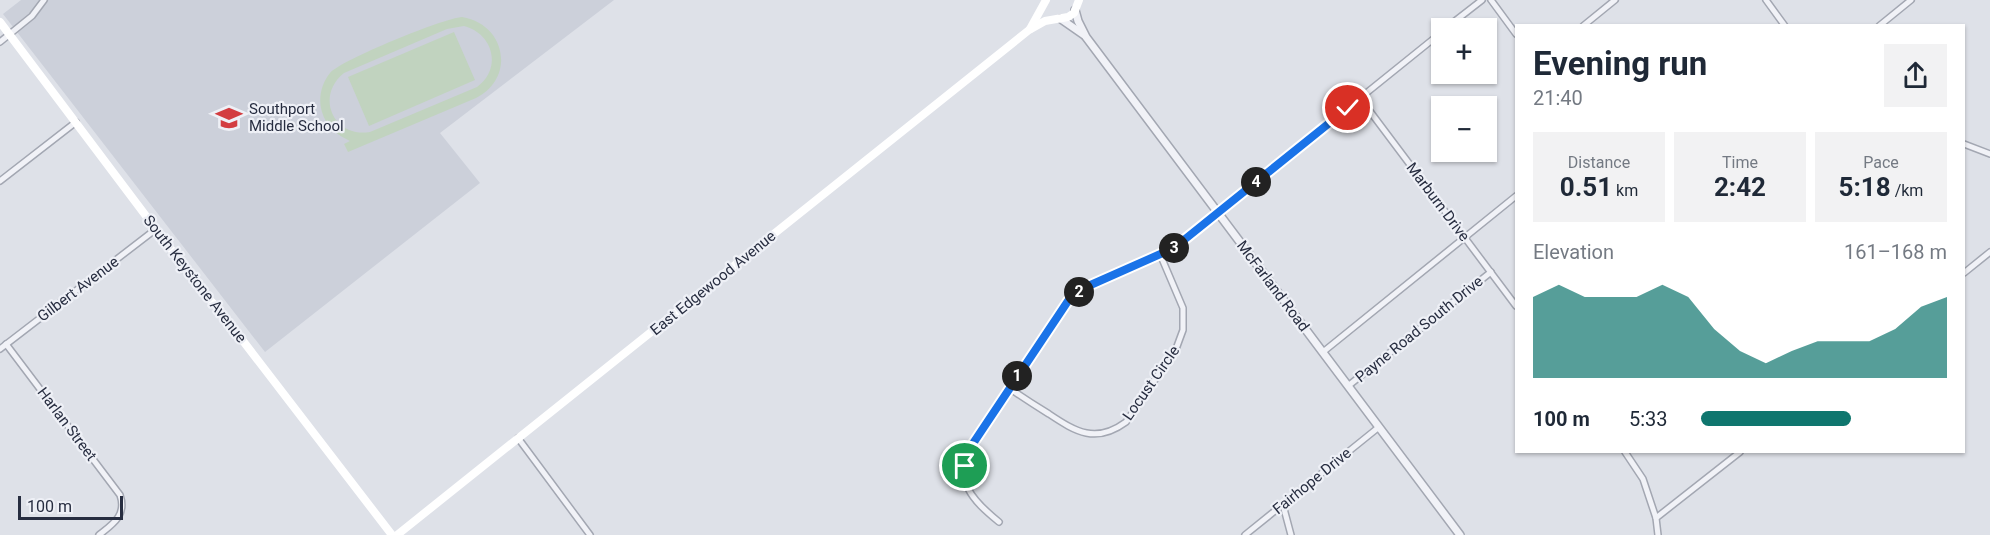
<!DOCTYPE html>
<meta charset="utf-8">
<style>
:root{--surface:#fff;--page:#f2f2f3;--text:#1f2937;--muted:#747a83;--accent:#0f766e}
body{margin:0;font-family:Roboto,sans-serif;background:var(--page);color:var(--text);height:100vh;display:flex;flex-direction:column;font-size:22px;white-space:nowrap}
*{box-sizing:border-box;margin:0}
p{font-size:20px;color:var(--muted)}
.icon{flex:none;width:33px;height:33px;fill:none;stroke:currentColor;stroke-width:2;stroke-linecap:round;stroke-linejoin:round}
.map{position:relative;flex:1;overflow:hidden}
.panel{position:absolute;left:1515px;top:24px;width:450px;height:429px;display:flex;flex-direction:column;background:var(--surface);border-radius:0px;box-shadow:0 2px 4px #0004}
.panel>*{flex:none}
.fabs{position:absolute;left:1431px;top:18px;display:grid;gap:12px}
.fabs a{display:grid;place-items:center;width:66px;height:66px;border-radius:0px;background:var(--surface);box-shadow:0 2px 4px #0004;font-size:30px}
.scale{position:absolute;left:18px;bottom:15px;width:105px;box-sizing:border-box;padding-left:6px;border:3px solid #272d40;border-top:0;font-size:16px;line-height:21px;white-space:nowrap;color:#272d40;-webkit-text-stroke:4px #eef0f6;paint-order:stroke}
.pin{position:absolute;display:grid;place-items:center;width:51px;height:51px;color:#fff;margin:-26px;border:3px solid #fff;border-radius:50%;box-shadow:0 2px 6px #0007}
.km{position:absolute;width:30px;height:30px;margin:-15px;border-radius:50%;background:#222;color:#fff;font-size:16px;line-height:30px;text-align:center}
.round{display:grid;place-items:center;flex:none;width:63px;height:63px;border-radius:0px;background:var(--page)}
.overview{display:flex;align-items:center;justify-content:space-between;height:102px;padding:0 18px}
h1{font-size:33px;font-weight:700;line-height:45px}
.metrics{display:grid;grid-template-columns:repeat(3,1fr);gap:9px;height:102px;padding:6px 18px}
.metrics div{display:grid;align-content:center;border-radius:0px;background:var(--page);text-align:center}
.metrics b{font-size:26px;font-weight:700}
.metrics small{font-size:16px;font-weight:400}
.metrics p{font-size:16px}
.chart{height:168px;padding:12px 18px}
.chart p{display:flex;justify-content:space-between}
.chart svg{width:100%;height:108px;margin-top:6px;fill:var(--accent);opacity:.7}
ul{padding:0 18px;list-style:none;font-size:20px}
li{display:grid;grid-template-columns:96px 72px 1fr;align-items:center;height:45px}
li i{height:15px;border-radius:8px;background:var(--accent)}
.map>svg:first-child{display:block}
.built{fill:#ccd0da}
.green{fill:#c1d3bf;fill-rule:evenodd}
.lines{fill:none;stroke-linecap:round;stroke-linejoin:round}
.minor-casing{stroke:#a3a7b2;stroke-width:8}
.tertiary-casing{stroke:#a3a7b2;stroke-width:10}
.minor{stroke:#f1f2f7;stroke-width:5}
.tertiary{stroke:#f1f2f7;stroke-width:7}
.secondary{stroke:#fff;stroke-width:8}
.route-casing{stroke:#fff;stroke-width:12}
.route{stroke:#1a73e8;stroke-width:8}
.labels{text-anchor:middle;stroke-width:4.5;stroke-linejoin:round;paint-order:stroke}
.poi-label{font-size:15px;fill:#272d40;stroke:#eef0f6;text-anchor:start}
.street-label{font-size:15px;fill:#272d40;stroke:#eef0f6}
</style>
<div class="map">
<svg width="1990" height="535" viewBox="0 0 1990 535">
<rect width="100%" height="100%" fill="#dee1e8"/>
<polygon class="built" points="21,0 614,0 440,133 480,183 265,352 3,14"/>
<g class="green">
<path d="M 462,17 C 506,24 516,78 476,98 L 348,152 L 344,144 L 350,141 C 337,135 326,126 322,112 C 318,99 321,84 330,73 C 341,60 444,18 462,17 ZM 464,26 C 494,34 502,69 477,87 L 370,132 C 333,138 315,96 344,73 L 447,29 Z"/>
<polygon points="454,32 475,80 369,126 348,77"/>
</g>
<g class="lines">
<g class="minor-casing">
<g id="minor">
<polyline points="1491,0 1516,34"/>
<polyline points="1766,0 1785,26"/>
<polyline points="1583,26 1615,0"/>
<polyline points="1879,26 1911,0"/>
<polyline points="1446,28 1482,0"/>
<polyline points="0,42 32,16 44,0"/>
<polyline points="1360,98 1516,306"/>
<polyline points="1964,144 1990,154"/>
<polyline points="0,181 76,122"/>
<polyline points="1964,273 1990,252"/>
<path d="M 6,344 L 120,495 C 127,515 113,524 99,535"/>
<polyline points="0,349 156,229"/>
<polyline points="1323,352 1516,196"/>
<polyline points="1348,386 1491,272"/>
<path d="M 1009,388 C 1022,397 1036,406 1049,414 C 1076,432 1096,444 1126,422 L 1176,349 L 1183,330 L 1183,308 L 1160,254"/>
<polyline points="518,438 590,535"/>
<polyline points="1625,452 1643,479 1656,518"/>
<polyline points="1283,505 1291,535"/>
<path d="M 999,522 C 972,500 953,481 972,445 L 1068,301 L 1086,287 L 1174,248 L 1442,32"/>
<polyline points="1245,535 1379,427"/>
<polyline points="1658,535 1656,518 1740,452"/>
</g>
</g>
<g class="tertiary-casing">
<g id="tertiary">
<polyline points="1075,10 1078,21 1086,37 1460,535"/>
<polyline points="1061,19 1084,35"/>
</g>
</g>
<use href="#minor" class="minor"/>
<use href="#tertiary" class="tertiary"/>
<g class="secondary">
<polyline points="0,22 207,297 217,307 392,535"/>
<polyline points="1030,29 1046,0"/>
<polyline points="397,535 1029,30 1045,21 1068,17 1074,13 1079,0"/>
</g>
</g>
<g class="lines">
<g class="route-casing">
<polyline id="route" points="965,466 972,445 1068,301 1086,287 1174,248 1348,108"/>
</g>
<use href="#route" class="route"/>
</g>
<defs>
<g id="school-bare" transform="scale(2.07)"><path d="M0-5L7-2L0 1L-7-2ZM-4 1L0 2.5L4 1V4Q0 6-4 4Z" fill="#d33d41" stroke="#eef0f6" stroke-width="2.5" paint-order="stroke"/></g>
</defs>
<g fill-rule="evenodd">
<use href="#school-bare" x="229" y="118"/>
</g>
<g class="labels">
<g class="poi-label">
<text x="249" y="114">Southport<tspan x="249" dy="17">Middle School</tspan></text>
</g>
<g class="street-label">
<text transform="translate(1438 202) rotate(53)" y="5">Marburn Drive</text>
<text transform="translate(195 279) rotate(52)" y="5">South Keystone Avenue</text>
<text transform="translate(713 283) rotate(-39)" y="5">East Edgewood Avenue</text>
<text transform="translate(1273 286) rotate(53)" y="5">McFarland Road</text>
<text transform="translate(78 289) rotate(-37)" y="5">Gilbert Avenue</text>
<text transform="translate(1419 329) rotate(-39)" y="5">Payne Road South Drive</text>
<text transform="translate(1151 383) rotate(-55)" y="5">Locust Circle</text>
<text transform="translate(67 424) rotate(53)" y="5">Harlan Street</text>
<text transform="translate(1312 481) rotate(-39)" y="5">Fairhope Drive</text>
</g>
</g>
</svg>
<div class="fabs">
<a>+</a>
<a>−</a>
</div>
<div class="scale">100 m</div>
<div class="pin" style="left:965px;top:466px;background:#1e9e55"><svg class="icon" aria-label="arrive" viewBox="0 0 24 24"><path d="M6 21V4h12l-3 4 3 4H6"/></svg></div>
<div class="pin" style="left:1348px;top:108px;background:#d93025"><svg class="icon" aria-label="check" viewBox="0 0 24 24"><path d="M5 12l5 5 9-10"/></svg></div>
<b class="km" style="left:1017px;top:376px">1</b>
<b class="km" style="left:1079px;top:292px">2</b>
<b class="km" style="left:1174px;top:248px">3</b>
<b class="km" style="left:1256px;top:182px">4</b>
<section class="panel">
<div class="overview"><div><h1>Evening run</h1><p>21:40</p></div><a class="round"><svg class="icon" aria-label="share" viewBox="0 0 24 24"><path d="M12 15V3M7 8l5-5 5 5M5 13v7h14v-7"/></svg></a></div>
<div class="metrics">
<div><p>Distance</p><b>0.51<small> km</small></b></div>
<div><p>Time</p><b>2:42</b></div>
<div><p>Pace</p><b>5:18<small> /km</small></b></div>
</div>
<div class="chart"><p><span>Elevation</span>161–168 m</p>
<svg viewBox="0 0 160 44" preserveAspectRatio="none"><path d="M0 44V11L10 6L20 11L30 11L40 11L50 6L60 11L70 24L80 33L90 38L100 33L110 29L120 29L130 29L140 24L150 15L160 11V44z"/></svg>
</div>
<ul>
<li><b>100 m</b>5:33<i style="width:61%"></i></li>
</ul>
</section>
</div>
